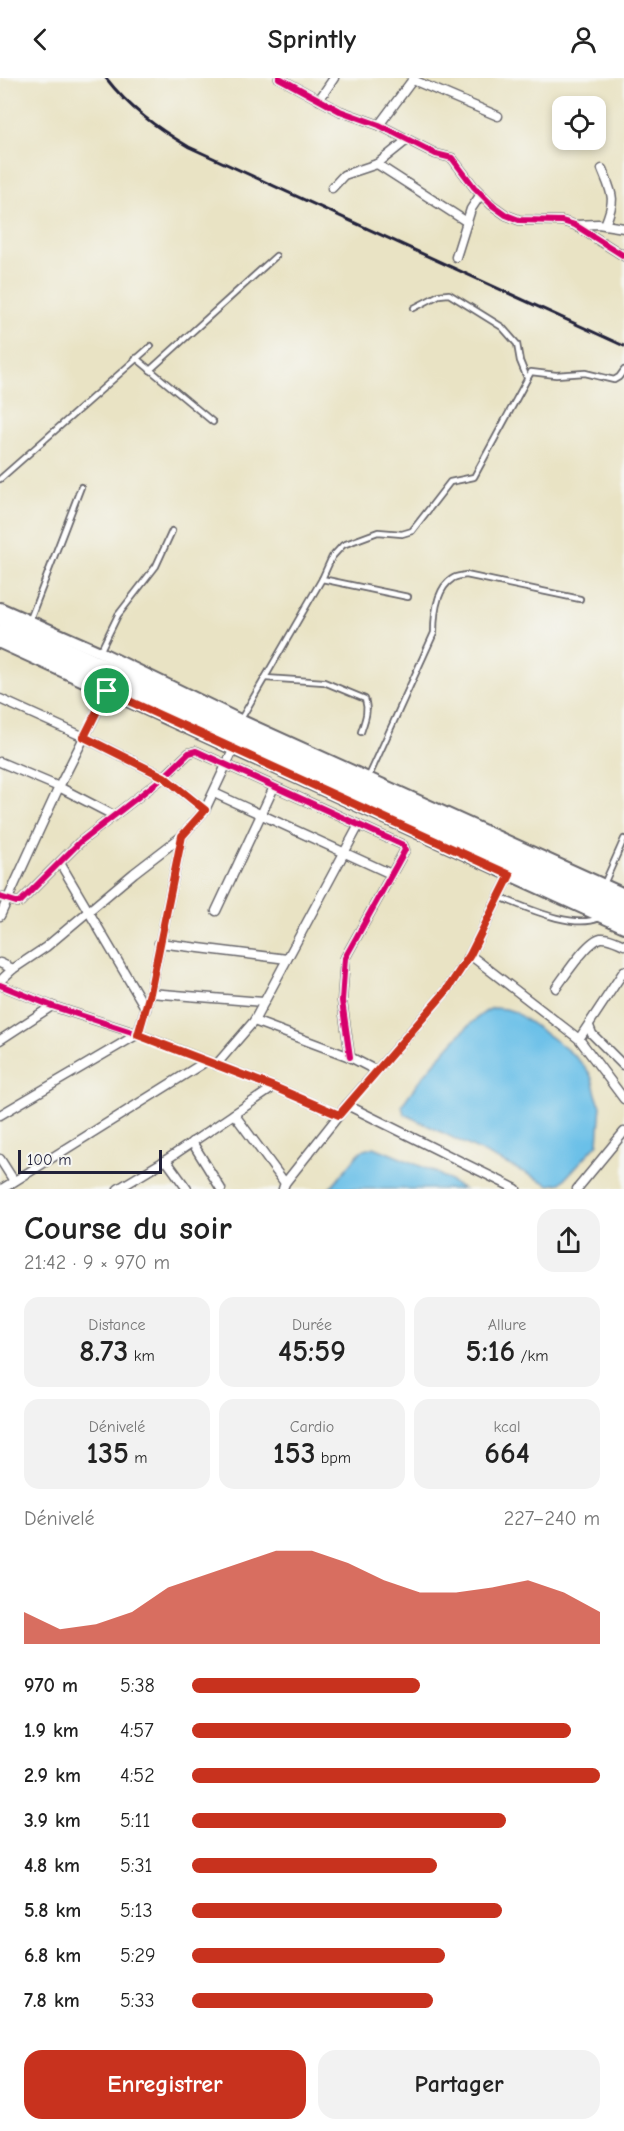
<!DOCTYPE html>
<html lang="fr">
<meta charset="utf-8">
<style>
:root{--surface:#fff;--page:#f2f2f2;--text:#222;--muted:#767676;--accent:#c8321e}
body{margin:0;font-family:"Comic Neue",sans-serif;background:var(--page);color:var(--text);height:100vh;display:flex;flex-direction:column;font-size:22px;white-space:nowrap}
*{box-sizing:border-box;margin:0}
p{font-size:20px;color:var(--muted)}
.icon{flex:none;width:33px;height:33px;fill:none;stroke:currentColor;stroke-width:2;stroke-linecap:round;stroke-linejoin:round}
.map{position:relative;height:1111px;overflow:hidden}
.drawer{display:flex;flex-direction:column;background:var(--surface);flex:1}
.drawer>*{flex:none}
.controls{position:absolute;left:552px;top:18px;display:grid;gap:12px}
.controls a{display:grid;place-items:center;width:54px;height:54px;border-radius:12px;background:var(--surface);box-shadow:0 3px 9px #0003;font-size:30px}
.scale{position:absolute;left:18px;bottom:15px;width:144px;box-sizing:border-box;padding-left:6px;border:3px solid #22223b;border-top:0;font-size:16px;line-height:21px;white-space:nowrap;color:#22223b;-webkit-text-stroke:4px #f6f6f2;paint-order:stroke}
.pin{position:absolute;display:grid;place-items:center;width:51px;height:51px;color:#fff;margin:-26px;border:3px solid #fff;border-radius:50%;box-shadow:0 2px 6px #0007}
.round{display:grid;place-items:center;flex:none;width:63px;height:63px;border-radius:18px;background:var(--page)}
.overview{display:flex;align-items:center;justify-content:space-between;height:102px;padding:0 24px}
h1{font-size:33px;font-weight:700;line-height:45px}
.stats{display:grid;grid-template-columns:repeat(3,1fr);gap:9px;height:102px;padding:6px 24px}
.stats div{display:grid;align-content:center;border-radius:15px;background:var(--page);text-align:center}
.stats b{font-size:30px;font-weight:700}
.stats small{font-size:16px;font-weight:400}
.stats p{font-size:16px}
.chart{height:168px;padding:12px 24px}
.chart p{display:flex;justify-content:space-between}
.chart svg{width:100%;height:108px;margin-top:6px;fill:var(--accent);opacity:.7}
.action{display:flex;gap:12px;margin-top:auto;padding:12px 24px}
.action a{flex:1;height:69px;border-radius:18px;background:var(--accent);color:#fff;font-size:24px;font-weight:700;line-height:69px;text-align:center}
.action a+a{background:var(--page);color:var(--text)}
ul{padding:0 24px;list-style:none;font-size:20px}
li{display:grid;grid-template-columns:96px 72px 1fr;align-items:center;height:45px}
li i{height:15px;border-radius:8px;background:var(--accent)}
header{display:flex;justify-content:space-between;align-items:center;height:78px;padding:0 24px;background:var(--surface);font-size:27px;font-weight:700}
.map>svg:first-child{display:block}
.water{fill:#6bc0e8;stroke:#467192;stroke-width:1.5}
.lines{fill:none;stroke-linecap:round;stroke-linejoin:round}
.service-casing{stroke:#68666b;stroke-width:8}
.minor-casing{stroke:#68666b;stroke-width:11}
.tertiary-casing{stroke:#68666b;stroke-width:14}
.trunk-casing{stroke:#68666b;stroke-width:16}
.service{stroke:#fff;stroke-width:4.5}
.minor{stroke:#fff;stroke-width:8}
.tertiary{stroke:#fff;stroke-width:10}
.trunk{stroke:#fff;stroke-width:14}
.rail{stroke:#22223b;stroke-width:3}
.cycleway-casing{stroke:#f6f6f2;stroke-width:10}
.cycleway{stroke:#d6006c;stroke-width:6}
.route-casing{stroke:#fff;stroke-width:12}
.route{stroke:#c8321e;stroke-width:8}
</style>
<header><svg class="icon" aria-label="back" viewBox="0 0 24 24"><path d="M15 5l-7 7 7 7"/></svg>Sprintly<svg class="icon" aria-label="person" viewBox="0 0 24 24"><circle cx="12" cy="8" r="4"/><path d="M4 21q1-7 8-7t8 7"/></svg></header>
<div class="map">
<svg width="624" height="1111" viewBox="0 0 624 1111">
<rect width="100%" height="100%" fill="#f6f6f2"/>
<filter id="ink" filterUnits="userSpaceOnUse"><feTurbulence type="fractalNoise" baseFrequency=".0167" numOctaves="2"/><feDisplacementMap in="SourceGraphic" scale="12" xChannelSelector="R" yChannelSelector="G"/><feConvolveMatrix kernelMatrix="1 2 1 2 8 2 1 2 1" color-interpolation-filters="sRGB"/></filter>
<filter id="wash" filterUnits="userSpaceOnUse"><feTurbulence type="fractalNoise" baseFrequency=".008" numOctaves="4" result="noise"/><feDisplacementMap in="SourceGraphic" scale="24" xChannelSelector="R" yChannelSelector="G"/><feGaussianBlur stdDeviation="1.35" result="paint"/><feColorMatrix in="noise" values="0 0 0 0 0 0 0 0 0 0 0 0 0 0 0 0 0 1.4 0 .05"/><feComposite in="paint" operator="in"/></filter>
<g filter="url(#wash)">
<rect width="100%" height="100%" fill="#e9e3c4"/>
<g class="water">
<path d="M 493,930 L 506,931 L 515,934 C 537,950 573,972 588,993 C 596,1003 593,1017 601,1027 L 598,1065 L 561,1105 L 550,1107 L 404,1036 L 402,1027 C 416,1006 471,937 493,930 Z"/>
<polygon points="374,1069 437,1095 463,1111 329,1111 361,1073"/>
</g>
</g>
<g filter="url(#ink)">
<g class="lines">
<g class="service-casing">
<g id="service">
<polyline points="414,230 439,217 449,216 502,249 517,266 520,283 527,300"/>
<polyline points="136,280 213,344"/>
<polyline points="150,292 276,178"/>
<polyline points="0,401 151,268"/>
<polyline points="322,501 408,519"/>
<polyline points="29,544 81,409"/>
<polyline points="100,574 118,537 156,488 172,453"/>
<path d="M 265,600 L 324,604 L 365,621 C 369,633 365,642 361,654"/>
<polyline points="241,641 322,501 332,479 343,467 378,454 402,456 412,453 450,404 474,399 531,294 556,297 585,295 614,302 619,299 624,292"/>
<path d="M 369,698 L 434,555 C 434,538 436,511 452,501 C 455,498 462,498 466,497 L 580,521"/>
<polyline points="604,806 624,761"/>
<path d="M 499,819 C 525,829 573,852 599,840"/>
</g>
</g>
<g class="minor-casing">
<g id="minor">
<polyline points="279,0 340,33 379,47 436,76 452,80 474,109 492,127 506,137 519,142 562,143 575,147 624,178"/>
<polyline points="413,2 498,38"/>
<polyline points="319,22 334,0"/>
<polyline points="379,47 414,0"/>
<polyline points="377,86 467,144"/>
<path d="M 602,91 C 613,118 616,120 605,147"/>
<polyline points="332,110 344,97 377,86 407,62"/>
<polyline points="576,147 598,146 624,150"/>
<polyline points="456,179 471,131 481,116"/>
<polyline points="0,621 84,659 164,699 205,732"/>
<polyline points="0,684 59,709 113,737"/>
<polyline points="214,715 391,796"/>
<polyline points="60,785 146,931"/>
<polyline points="0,819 16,824 20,824 80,764 164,699 189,675 196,673 403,767 405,772 345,880 342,923 350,979"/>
<polyline points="216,833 274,709"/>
<polyline points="0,838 59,709 109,610"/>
<polyline points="159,865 287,881"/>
<polyline points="470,877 579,961 624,1021"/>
<polyline points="0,885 13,891"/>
<polyline points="0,903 13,891 46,869 134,795 182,758 205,732 235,668"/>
<polyline points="0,907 52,928 138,956 274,1009 339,1037"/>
<path d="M 556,910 C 565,898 587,863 601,860 C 609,859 617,864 624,867"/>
<polyline points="150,915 264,924"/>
<polyline points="254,943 350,979 377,993"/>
<polyline points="589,948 592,956 623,987"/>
<polyline points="579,961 624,893"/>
<polyline points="0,962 52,928"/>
<polyline points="216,987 254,943 359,747"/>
<polyline points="347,1027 516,1111"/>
<polyline points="234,1036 285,1105"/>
<polyline points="0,1037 138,956 150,915 182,758"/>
<polyline points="192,1064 221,1111"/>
<polyline points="0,1081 14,1103"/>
<polyline points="166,1082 187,1111"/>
<polyline points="2,1111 205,984"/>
<polyline points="118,1111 166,1082 274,1009"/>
<polyline points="283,1111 285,1105 347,1027 447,912 470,877 510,797"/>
<polyline points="577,1111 624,1054"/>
</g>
</g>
<g class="tertiary-casing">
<g id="tertiary">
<polyline points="0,530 100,574 240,642 624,816"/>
<polyline points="0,565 624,849"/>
</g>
</g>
<g class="trunk-casing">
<g id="trunk">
<polyline points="0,541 364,708 624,825"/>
<polyline points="0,555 624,838"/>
</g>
</g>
<use href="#service" class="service"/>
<use href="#minor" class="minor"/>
<use href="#tertiary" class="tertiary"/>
<use href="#trunk" class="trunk"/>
<path class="rail" d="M 106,0 C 129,30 157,50 189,69 L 624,268"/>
<g class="cycleway-casing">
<g id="cycleway">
<polyline points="279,0 340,33 379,47 436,76 452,80 474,109 492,127 506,137 519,142 562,143 575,147 624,178"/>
<polyline points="0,819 16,824 20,824 80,764 164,699 189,675 196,673 403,767 405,772 345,880 342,923 350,979"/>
<polyline points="0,907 52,928 138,956 274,1009 339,1037"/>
</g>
</g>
<use href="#cycleway" class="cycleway"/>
</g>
</g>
<g class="lines" filter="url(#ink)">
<g class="route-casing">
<polygon id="route" points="107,613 510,797 470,877 447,912 339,1037 274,1009 138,957 150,915 182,758 205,732 164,699 84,659"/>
</g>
<use href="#route" class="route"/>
</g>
</svg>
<div class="controls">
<a><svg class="icon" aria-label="locate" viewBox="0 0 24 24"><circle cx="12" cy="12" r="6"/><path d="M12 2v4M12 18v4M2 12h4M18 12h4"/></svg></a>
</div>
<div class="scale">100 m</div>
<div class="pin" style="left:107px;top:613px;background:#1e9e55"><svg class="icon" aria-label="arrive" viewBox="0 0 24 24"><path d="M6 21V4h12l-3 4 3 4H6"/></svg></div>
</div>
<section class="drawer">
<div class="overview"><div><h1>Course du soir</h1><p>21:42 · 9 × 970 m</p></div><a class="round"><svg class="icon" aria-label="share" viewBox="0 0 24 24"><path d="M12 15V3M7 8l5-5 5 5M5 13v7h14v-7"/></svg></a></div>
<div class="stats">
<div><p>Distance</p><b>8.73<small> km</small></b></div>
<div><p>Durée</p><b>45:59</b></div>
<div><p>Allure</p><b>5:16<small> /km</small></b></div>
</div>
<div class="stats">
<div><p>Dénivelé</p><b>135<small> m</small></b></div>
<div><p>Cardio</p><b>153<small> bpm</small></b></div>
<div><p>kcal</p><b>664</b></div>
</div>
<div class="chart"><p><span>Dénivelé</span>227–240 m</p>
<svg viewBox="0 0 160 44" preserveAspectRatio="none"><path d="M0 44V31L10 38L20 36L30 31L40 21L50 16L60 11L70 6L80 6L90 11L100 18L110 23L120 23L130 21L140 18L150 23L160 31V44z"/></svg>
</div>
<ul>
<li><b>970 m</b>5:38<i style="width:56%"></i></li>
<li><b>1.9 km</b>4:57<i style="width:93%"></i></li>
<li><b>2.9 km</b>4:52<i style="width:100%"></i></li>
<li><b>3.9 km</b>5:11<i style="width:77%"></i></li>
<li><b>4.8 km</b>5:31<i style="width:60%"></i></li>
<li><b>5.8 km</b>5:13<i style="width:76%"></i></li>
<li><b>6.8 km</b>5:29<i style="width:62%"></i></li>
<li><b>7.8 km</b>5:33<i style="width:59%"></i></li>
</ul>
<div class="action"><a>Enregistrer</a><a>Partager</a></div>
</section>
